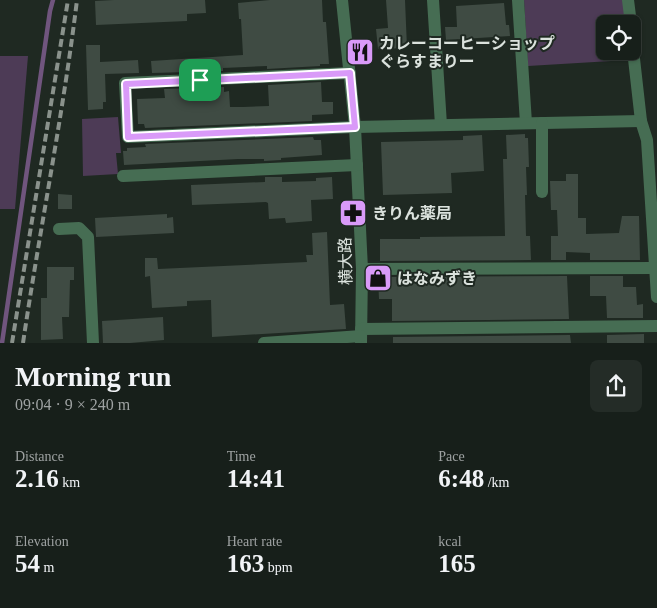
<!DOCTYPE html>
<meta charset="utf-8">
<style>
:root{--surface:#171f1a;--page:#242c27;--text:#f1f3f6;--muted:#9ea2a2;--line:#363d39}
body{margin:0;font-family:"Times New Roman","Noto Sans JP",serif;background:var(--page);color:var(--text);height:100vh;display:flex;flex-direction:column;font-size:19px;white-space:nowrap}
*{box-sizing:border-box;margin:0}
p{font-size:16px;color:var(--muted)}
.icon{flex:none;width:28px;height:28px;fill:none;stroke:currentColor;stroke-width:2;stroke-linecap:round;stroke-linejoin:round}
.map{position:relative;height:343px;overflow:hidden}
.details{display:flex;flex-direction:column;background:var(--surface);flex:1}
.details>*{flex:none}
.controls{position:absolute;left:596px;top:15px;display:grid;gap:10px}
.controls a{display:grid;place-items:center;width:45px;height:45px;border-radius:8px;background:var(--surface);box-shadow:0 1px 4px #0004,0 0 0 1px var(--line);font-size:25px}
.pin{position:absolute;display:grid;place-items:center;width:42px;height:42px;color:#fff;margin:-21px;border-radius:10px;box-shadow:0 2px 8px #0006}
.round{display:grid;place-items:center;flex:none;width:52px;height:52px;border-radius:8px;background:var(--page)}
.headline{display:flex;align-items:center;justify-content:space-between;height:85px;padding:0 15px}
h1{font-size:28px;font-weight:800;line-height:38px}
.figures{display:grid;grid-template-columns:repeat(3,1fr);gap:8px;height:85px;padding:5px 15px}
.figures div{display:grid;align-content:center}
.figures b{font-size:25px;font-weight:800}
.figures small{font-size:14px;font-weight:400}
.figures p{font-size:14px}
.map>svg:first-child{display:block}
.green{fill:#4d3b56}
.lines{fill:none;stroke-linecap:round;stroke-linejoin:round}
.stream{stroke:#70557e;stroke-width:4.5}
.building{fill:#3f4b43}
.minor{stroke:#466d53;stroke-width:12}
.rail{stroke:#8a928c;stroke-width:4;stroke-dasharray:8 4;stroke-linecap:butt}
.route-casing{stroke:#fff;stroke-width:10}
.route{stroke:#d99af8;stroke-width:6}
.labels{text-anchor:middle;stroke-width:4;stroke-linejoin:round;paint-order:stroke}
.poi-label{font-size:16px;font-weight:bold;fill:#dbe2dd;stroke:#1f2922;text-anchor:start}
.street-label{font-size:16px;fill:#dbe2dd;stroke:#1f2922}
</style>
<div class="map">
<svg width="657" height="343" viewBox="0 0 657 343">
<rect width="100%" height="100%" fill="#1f2922"/>
<g class="green">
<polygon points="524,0 624,0 626,24 605,24 605,51 628,51 628,60 528,66"/>
<polygon points="0,56 28,56 15,209 0,209"/>
<polygon points="118,117 121,153 116,153 118,174 83,176 82,119"/>
</g>
<g class="lines">
<polyline class="stream" points="2,343 50,11 53,0"/>
</g>
<g class="building">
<polygon points="114,0 205,0 206,13 187,14 187,21 96,25 95,1"/>
<polygon points="270,0 322,0 323,22 326,22 329,64 320,64 320,66 267,69 267,66 223,68 223,71 152,73 151,61 243,55 241,19 239,19 238,3"/>
<polygon points="386,0 405,0 407,48 378,49 376,29 388,28"/>
<polygon points="504,3 506,25 509,25 510,36 446,40 445,27 457,27 456,6"/>
<polygon points="86,45 100,45 100,62 138,60 139,73 105,74 106,102 103,102 103,109 88,110"/>
<polygon points="321,82 322,102 333,102 333,114 312,115 312,121 145,128 144,124 138,124 137,99 165,98 164,89 224,87 224,92 229,91 230,107 243,107 269,106 268,85"/>
<polygon points="525,134 525,138 528,138 529,167 526,167 527,195 525,195 526,236 530,236 531,260 380,261 380,239 420,239 420,237 505,236 503,159 507,159 506,135"/>
<polygon points="482,135 484,171 451,173 452,193 383,195 381,142 463,140 463,136"/>
<polygon points="313,137 314,140 321,140 322,155 281,158 281,160 264,161 264,159 238,159 124,165 123,151 127,151 127,148 146,147 145,144"/>
<polygon points="566,174 578,174 578,218 586,218 586,234 619,233 622,216 639,216 640,260 590,260 590,253 566,252 566,260 551,260 551,236 558,236 557,210 551,210 550,181 566,181"/>
<polygon points="265,177 282,177 282,182 316,181 316,178 332,177 333,199 311,200 312,221 286,223 285,218 269,219 268,203 266,202 192,205 191,185 265,182"/>
<polygon points="58,194 72,195 72,209 58,209"/>
<polygon points="167,214 167,218 173,217 174,233 96,237 95,218"/>
<polygon points="327,232 330,305 344,304 346,329 212,337 211,300 187,301 187,306 152,308 150,276 145,277 145,258 157,258 158,269 307,262 306,255 313,255 312,233"/>
<polygon points="47,267 74,267 74,280 70,280 69,317 62,317 63,339 41,340 41,298 47,298"/>
<polygon points="567,276 569,319 392,321 392,299 379,299 378,278 381,277"/>
<polygon points="590,276 623,276 623,287 636,287 637,305 643,304 643,318 607,318 606,296 590,296"/>
<polygon points="163,317 164,340 130,343 103,343 102,321"/>
<polygon points="644,334 644,343 607,343 607,335"/>
<polygon points="570,335 571,343 393,343 393,337"/>
</g>
<g class="lines">
<g class="minor">
<polyline points="342,0 355,127 362,269 361,343"/>
<polyline points="433,0 441,125"/>
<polyline points="518,0 526,123"/>
<polyline points="628,0 631,24"/>
<polyline points="632,41 641,121 647,140 657,297"/>
<polyline points="350,73 125,83 128,137 355,127 641,121"/>
<polyline points="542,123 542,192"/>
<polyline points="123,176 357,165"/>
<polyline points="59,229 79,228 88,237 93,343"/>
<polyline points="362,269 655,268"/>
<polyline points="361,329 657,326"/>
<polyline points="264,343 361,336"/>
</g>
<g class="rail">
<polyline points="12,343 68,0"/>
<path d="M 23,343 C 40,228 63,115 77,0"/>
</g>
</g>
<g class="lines">
<g class="route-casing">
<polygon id="route" points="350,73 355,127 128,137 126,84"/>
</g>
<use href="#route" class="route"/>
</g>
<defs>
<g id="restaurant-square" transform="scale(1.4375)"><rect x="-9" y="-9" width="18" height="18" rx="4" fill="#d99af8" stroke="#1f2922"/><path d="M-5-6h1v4h1v-4h1v4h1v-4h1v5L-1.5 .5V6h-2V.5L-5-1ZM5-6V6H3V1.5H1.5Q1.5-4 5-6Z" fill="#111"/></g>
<g id="pharmacy-square" transform="scale(1.4375)"><rect x="-9" y="-9" width="18" height="18" rx="4" fill="#d99af8" stroke="#1f2922"/><path d="M-2-6h4v4h4v4h-4v4h-4v-4h-4v-4h4Z" fill="#111"/></g>
<g id="shop-square" transform="scale(1.4375)"><rect x="-9" y="-9" width="18" height="18" rx="4" fill="#d99af8" stroke="#1f2922"/><path d="M-5-2.5h2.3a2.7 3.5 0 0 1 5.4 0H5L5.5 6h-11ZM-1.5-2.5h3a1.5 2.3 0 0 0-3 0Z" fill="#111"/></g>
</defs>
<g fill-rule="evenodd">
<use href="#restaurant-square" x="360" y="52"/>
<use href="#pharmacy-square" x="353" y="213"/>
<use href="#shop-square" x="378" y="278"/>
</g>
<g class="labels">
<g class="poi-label">
<text x="379" y="49">カレーコーヒーショップ<tspan x="379" dy="18">ぐらすまりー</tspan></text>
<text x="372" y="219">きりん薬局</text>
<text x="397" y="284">はなみずき</text>
</g>
<g class="street-label">
<text transform="translate(345 261) rotate(-91)" y="6">横大路</text>
</g>
</g>
</svg>
<div class="controls">
<a><svg class="icon" aria-label="locate" viewBox="0 0 24 24"><circle cx="12" cy="12" r="6"/><path d="M12 2v4M12 18v4M2 12h4M18 12h4"/></svg></a>
</div>
<div class="pin" style="left:200px;top:80px;background:#1e9e55"><svg class="icon" aria-label="arrive" viewBox="0 0 24 24"><path d="M6 21V4h12l-3 4 3 4H6"/></svg></div>
</div>
<section class="details">
<div class="headline"><div><h1>Morning run</h1><p>09:04 · 9 × 240 m</p></div><a class="round"><svg class="icon" aria-label="share" viewBox="0 0 24 24"><path d="M12 15V3M7 8l5-5 5 5M5 13v7h14v-7"/></svg></a></div>
<div class="figures">
<div><p>Distance</p><b>2.16<small> km</small></b></div>
<div><p>Time</p><b>14:41</b></div>
<div><p>Pace</p><b>6:48<small> /km</small></b></div>
</div>
<div class="figures">
<div><p>Elevation</p><b>54<small> m</small></b></div>
<div><p>Heart rate</p><b>163<small> bpm</small></b></div>
<div><p>kcal</p><b>165</b></div>
</div>
</section>
